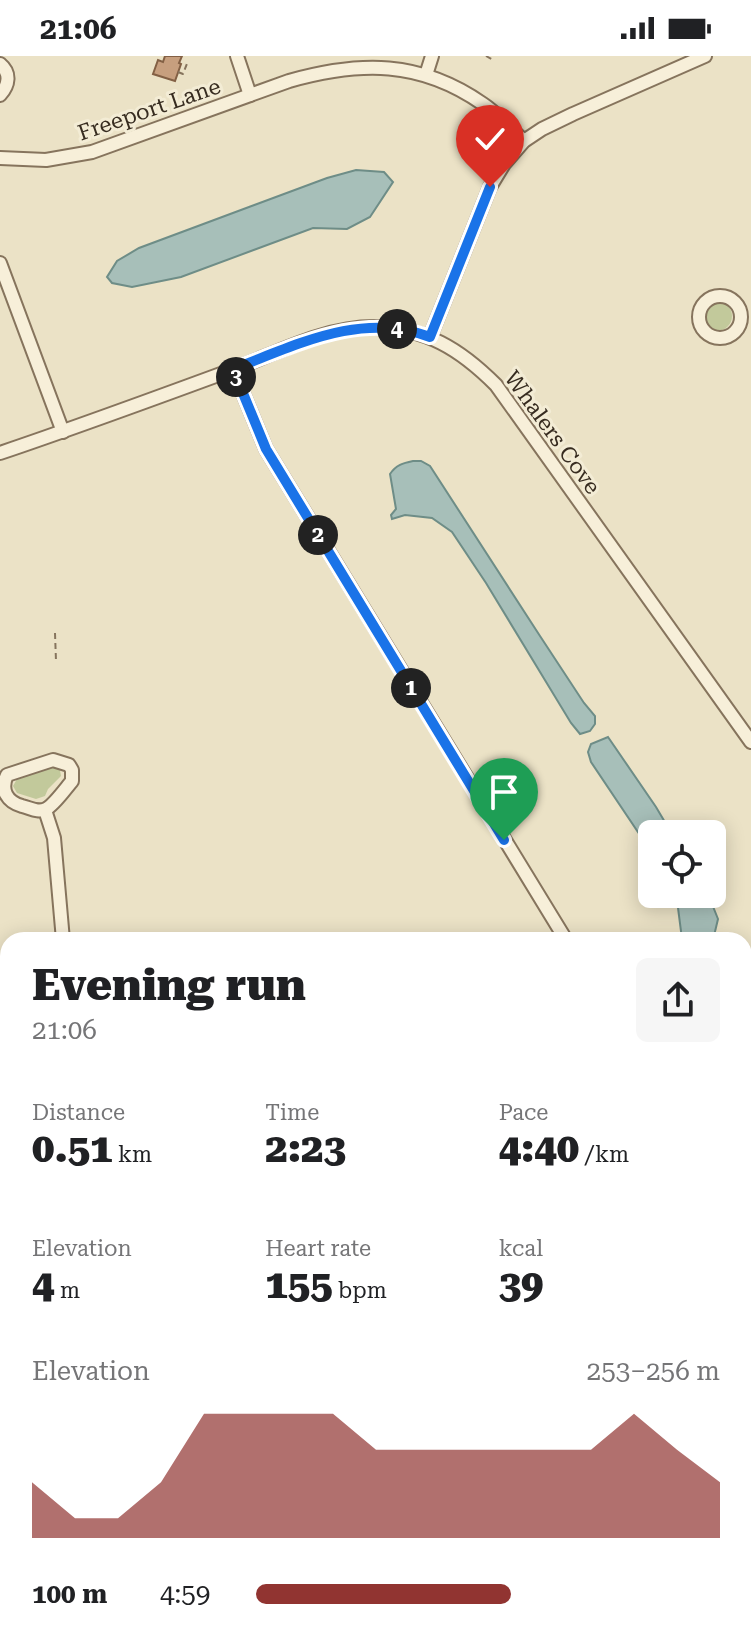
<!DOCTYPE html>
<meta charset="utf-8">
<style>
:root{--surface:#fff;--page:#f6f6f6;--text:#202124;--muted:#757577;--accent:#913431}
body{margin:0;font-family:"Roboto Serif",serif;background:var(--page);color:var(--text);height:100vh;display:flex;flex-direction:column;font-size:30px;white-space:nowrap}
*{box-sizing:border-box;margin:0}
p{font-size:26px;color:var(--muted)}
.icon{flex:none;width:44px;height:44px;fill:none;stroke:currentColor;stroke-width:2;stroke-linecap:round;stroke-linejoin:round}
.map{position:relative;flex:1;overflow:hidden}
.panel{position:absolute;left:0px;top:876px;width:752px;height:708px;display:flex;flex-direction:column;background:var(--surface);border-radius:24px 24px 0 0;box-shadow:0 4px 20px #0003}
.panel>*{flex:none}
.fabs{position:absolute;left:638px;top:764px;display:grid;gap:16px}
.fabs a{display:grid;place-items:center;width:88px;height:88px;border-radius:12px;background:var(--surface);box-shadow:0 4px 20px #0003;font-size:40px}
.pin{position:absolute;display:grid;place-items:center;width:68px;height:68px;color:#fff;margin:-82px -34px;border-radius:50% 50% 50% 0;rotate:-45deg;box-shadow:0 0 8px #0007}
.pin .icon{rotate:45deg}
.km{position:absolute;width:40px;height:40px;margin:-20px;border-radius:50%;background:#222;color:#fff;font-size:22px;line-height:40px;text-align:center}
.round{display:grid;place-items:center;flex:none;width:84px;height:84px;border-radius:12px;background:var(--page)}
.overview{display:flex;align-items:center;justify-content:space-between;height:136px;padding:0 32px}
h1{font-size:44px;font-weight:800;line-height:60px}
.figures{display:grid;grid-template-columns:repeat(3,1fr);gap:12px;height:136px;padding:8px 32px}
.figures div{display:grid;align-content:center}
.figures b{font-size:40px;font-weight:800}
.figures small{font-size:22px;font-weight:400}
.figures p{font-size:22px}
.chart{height:224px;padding:16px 32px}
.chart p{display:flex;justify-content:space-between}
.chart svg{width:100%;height:144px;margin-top:8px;fill:var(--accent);opacity:.7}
ul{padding:0 32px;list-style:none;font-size:26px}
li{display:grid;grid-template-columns:128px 96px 1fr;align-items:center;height:60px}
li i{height:20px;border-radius:10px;background:var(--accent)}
.status{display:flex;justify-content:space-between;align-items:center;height:56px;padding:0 40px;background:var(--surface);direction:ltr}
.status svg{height:22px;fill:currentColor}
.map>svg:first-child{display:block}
.green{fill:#c2c99b}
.water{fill:#a7bfb9;stroke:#6e8d87;stroke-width:2}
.building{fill:#c79f7e;stroke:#836044;stroke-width:2}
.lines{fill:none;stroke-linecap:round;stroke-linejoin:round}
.service-casing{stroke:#86745d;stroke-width:10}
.minor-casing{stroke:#86745d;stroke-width:16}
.path{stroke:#86745d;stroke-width:2;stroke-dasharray:6 4;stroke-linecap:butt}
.service{stroke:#f7efd9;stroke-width:6}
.minor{stroke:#f7efd9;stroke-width:12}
.route-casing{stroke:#fff;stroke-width:16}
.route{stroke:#1a73e8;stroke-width:10}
.labels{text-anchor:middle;stroke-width:6;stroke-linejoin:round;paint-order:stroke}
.street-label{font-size:22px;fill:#372c20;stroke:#f3ecd5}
</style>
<div class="status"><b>21:06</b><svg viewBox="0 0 49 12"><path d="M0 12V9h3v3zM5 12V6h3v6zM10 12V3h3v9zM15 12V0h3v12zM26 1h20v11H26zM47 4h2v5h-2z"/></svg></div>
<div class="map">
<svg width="751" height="1584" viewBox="0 0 751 1584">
<rect width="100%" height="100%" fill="#ebe2c6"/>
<g class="green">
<circle cx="717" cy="260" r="15"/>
<polygon points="54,710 60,714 61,720 48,733 45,740 36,743 17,737 13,730 17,723"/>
</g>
<g class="water">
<polygon points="356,114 384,116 393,126 370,161 347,173 313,172 181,221 132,231 112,227 107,221 117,205 139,192 327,122"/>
<path d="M 413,405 L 421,405 L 430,410 L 540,580 L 584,647 L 595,660 L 595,668 L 590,675 L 580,678 L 571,667 L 486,527 L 452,476 L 432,462 L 405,459 L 392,463 L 391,459 L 396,453 L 390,418 C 396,409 403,407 413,405 Z"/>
<polygon points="608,681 656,751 672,778 652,778 652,797 591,706 588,696 591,688"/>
<polygon points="674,838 708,838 718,863 713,884 682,883 677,844"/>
</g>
<polygon class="building" points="165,0 182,0 179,7 181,8 175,25 153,18 158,4 163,6"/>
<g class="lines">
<g class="service-casing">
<g id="service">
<polyline points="243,1576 244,1584"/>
<polyline points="719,1576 722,1584"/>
<polyline points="528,1584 530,1576"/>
</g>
</g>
<g class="minor-casing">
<g id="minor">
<polyline points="237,0 250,39"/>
<path d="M 0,8 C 11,17 9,29 0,39"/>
<polyline points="426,19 432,0"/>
<path d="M 0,102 L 46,104 L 92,96 L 289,25 C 360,5 420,4 483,48 C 498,58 511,73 524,85"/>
<polyline points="0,207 63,376"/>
<circle cx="720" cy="261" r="21"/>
<polyline points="430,281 490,131 504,108 524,85 542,73 573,58 705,0"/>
<polyline points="233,313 266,393 566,884"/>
<path d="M 0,397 C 77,371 153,343 229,315 C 275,298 323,271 374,271 C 426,272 460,293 496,329 L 751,686"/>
<path d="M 53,704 L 69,709 L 72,714 L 72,725 C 66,732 54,749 46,753 C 37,757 31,752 22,750 C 7,746 0,734 7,719 Z"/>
<polyline points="45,754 54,782 63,884"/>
<polyline points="744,1021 751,1013"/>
<polyline points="0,1028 8,1024"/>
<polyline points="62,1581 66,1584"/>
</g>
</g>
<g class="path">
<polyline points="486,0 493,4"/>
<polyline points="178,16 183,18 188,5"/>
<polyline points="55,577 56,605"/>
</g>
<use href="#service" class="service"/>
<use href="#minor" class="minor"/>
</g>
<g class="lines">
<g class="route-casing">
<path id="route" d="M 490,131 L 430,281 C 361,255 297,289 233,313 L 266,393 L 504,784"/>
</g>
<use href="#route" class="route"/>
</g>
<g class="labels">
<g class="street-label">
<text transform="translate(149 53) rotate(-19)" y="8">Freeport Lane</text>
<text transform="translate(553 376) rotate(54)" y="8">Whalers Cove</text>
</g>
</g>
</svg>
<div class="fabs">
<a><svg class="icon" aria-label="locate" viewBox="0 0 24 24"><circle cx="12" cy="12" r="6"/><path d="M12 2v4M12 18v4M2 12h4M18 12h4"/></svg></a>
</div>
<div class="pin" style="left:504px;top:784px;background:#1e9e55"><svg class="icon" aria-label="arrive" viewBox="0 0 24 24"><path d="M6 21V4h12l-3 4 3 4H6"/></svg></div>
<div class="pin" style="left:490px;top:131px;background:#d93025"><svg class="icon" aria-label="check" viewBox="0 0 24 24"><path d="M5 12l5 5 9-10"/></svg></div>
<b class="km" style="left:411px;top:632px">1</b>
<b class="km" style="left:318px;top:479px">2</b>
<b class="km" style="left:236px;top:321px">3</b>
<b class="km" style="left:397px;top:273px">4</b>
<section class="panel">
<div class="overview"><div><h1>Evening run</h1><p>21:06</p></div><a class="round"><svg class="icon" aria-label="share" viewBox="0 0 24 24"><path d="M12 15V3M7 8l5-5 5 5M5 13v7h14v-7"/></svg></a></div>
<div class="figures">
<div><p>Distance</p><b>0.51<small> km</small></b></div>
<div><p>Time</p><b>2:23</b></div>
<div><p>Pace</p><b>4:40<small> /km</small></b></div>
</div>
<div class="figures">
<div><p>Elevation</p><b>4<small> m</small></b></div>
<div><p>Heart rate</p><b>155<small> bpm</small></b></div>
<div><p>kcal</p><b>39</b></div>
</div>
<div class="chart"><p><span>Elevation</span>253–256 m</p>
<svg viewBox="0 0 160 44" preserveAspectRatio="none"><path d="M0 44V27L10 38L20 38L30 27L40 6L50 6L60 6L70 6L80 17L90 17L100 17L110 17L120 17L130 17L140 6L150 17L160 27V44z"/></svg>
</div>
<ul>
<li><b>100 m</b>4:59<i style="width:55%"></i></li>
</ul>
</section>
</div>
